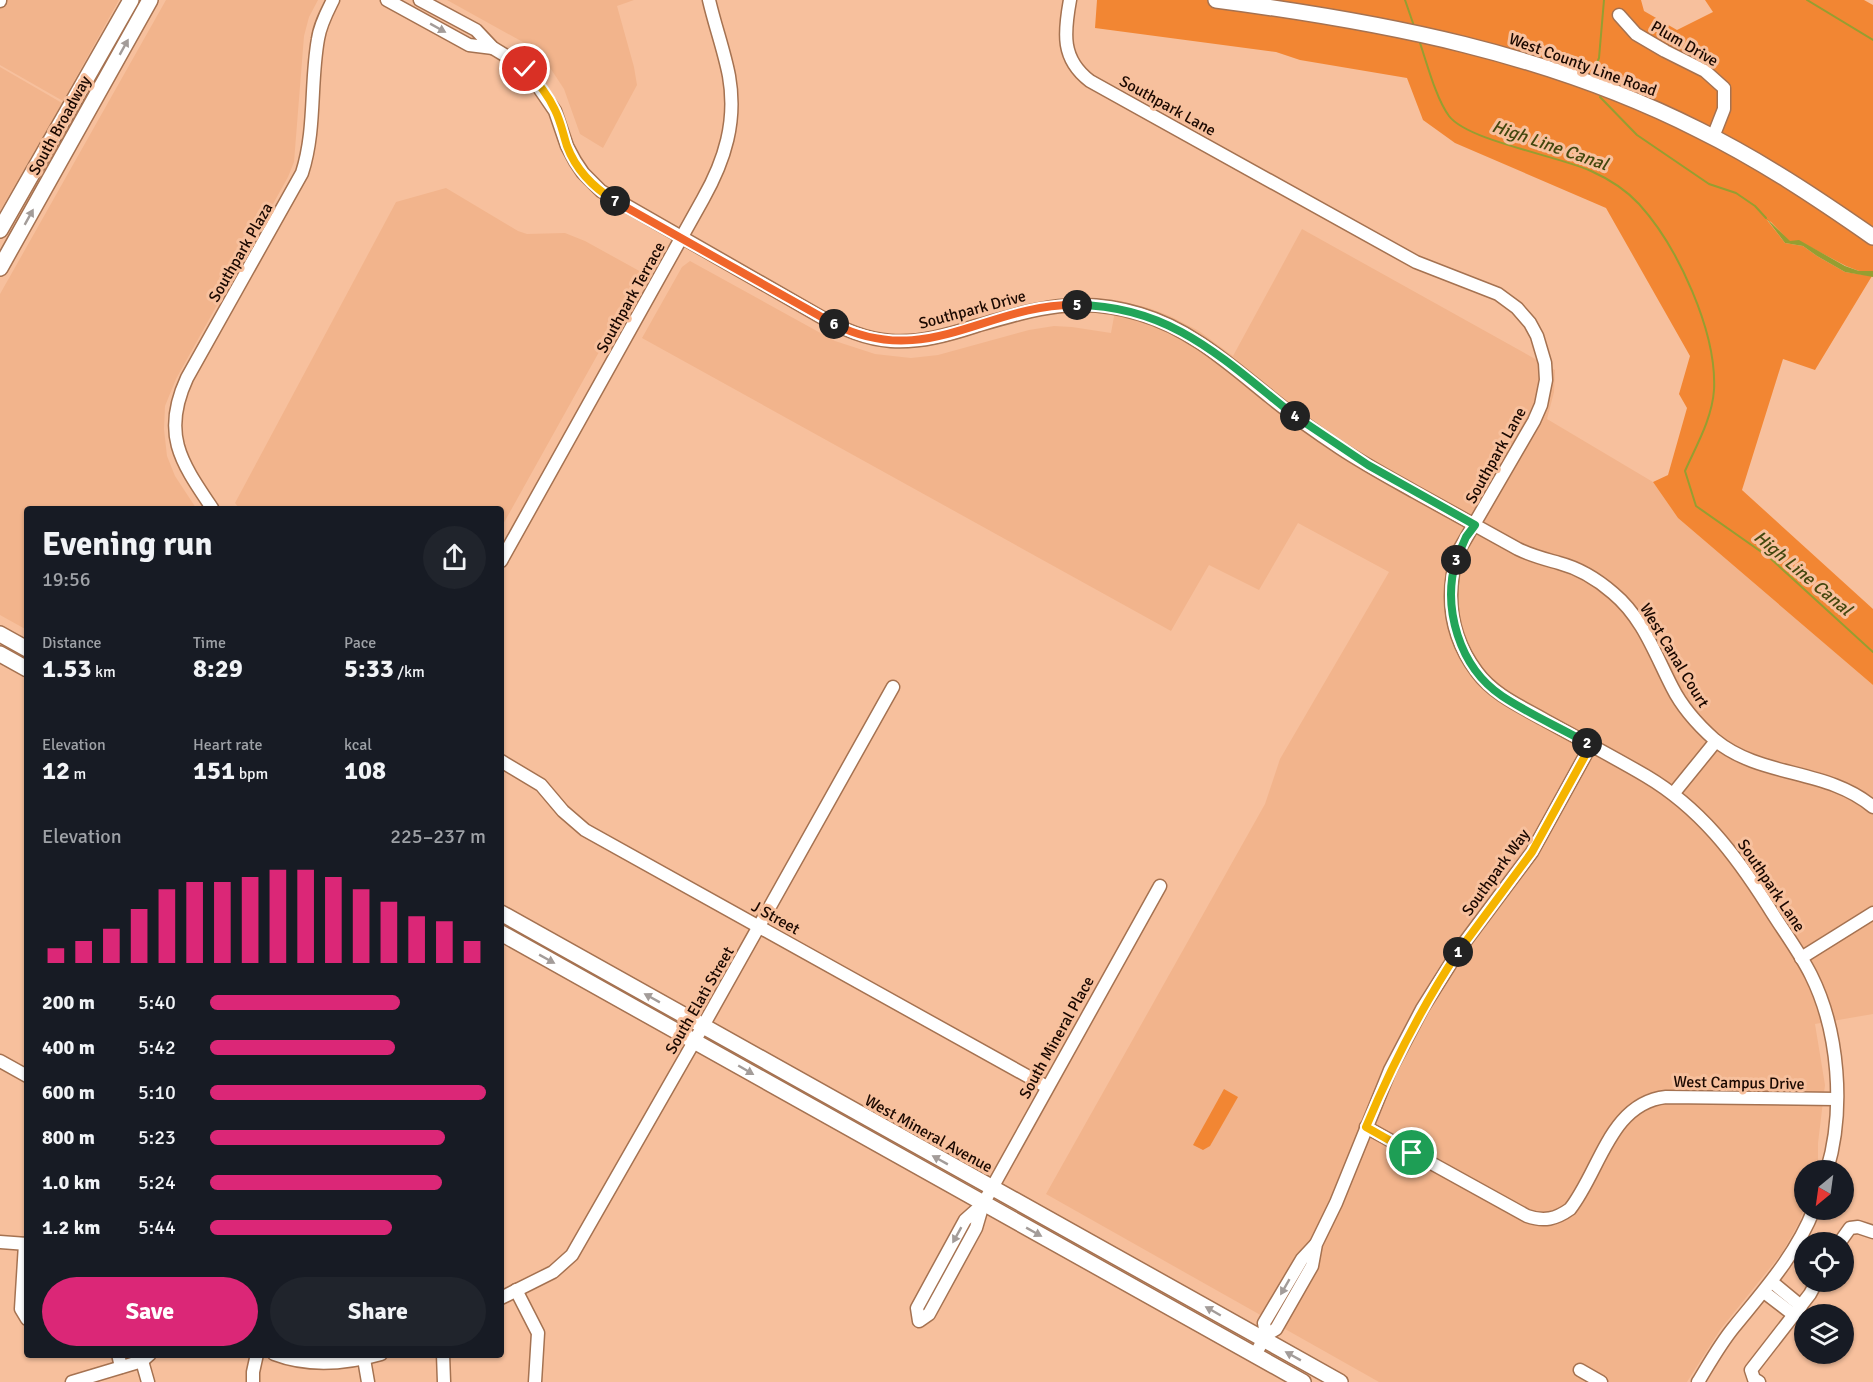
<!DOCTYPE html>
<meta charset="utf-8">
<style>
:root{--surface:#171b24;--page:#20242c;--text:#f1f3f6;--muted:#9ea1a6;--accent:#db2777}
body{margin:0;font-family:Signika,sans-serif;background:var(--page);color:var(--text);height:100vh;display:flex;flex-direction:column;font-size:22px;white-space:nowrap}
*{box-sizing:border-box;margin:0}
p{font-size:20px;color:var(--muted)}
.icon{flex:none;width:33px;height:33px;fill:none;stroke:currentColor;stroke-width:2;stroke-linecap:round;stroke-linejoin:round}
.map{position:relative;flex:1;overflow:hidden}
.sheet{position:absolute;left:24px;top:506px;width:480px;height:852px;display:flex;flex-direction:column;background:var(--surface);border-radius:6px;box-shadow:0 2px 4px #0004}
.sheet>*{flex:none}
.needle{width:39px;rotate:209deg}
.buttons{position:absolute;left:1794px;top:1160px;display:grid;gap:12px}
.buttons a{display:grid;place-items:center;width:60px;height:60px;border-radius:50%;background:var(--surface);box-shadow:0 2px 4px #0004;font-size:30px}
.pin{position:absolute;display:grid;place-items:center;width:51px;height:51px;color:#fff;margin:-26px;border:3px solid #fff;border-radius:50%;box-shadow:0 2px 6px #0007}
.km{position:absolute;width:30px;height:30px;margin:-15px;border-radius:50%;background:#222;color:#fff;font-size:16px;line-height:30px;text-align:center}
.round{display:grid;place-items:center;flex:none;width:63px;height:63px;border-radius:32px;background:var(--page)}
.headline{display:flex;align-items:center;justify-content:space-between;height:102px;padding:0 18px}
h1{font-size:33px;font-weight:700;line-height:45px}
.figures{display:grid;grid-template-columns:repeat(3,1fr);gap:9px;height:102px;padding:6px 18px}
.figures div{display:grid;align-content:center}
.figures b{font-size:26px;font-weight:700}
.figures small{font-size:16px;font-weight:400}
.figures p{font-size:16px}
.chart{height:168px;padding:12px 18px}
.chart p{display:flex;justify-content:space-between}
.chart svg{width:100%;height:108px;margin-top:6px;stroke:var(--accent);stroke-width:6}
.cta{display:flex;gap:12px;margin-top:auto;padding:12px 18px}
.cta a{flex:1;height:69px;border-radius:36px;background:var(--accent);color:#fff;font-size:24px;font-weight:700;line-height:69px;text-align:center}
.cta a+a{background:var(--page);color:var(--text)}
ul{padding:0 18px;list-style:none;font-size:20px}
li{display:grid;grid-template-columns:96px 72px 1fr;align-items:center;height:45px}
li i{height:15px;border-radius:8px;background:var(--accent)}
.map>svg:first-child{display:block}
.built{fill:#f2b48c}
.green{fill:#f28633}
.water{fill:#969e31}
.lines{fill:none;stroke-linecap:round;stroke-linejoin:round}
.stream{stroke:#969e31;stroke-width:2}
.minor-casing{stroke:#a57251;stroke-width:15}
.major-casing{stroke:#a57251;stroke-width:18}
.minor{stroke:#fff;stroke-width:12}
.major{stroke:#fff;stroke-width:15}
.oneway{fill:#a39c99}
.split-1-casing{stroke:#fff;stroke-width:12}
.split-2-casing{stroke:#fff;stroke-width:12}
.split-3-casing{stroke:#fff;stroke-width:12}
.split-4-casing{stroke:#fff;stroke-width:12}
.split-5-casing{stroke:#fff;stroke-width:12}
.split-6-casing{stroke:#fff;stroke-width:12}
.split-7-casing{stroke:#fff;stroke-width:12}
.split-8-casing{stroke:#fff;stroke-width:12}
.split-1{stroke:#f5b400;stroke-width:8}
.split-2{stroke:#f5b400;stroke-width:8}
.split-3{stroke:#22a559;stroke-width:8}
.split-4{stroke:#22a559;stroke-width:8}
.split-5{stroke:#22a559;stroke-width:8}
.split-6{stroke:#f0652b;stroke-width:8}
.split-7{stroke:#f0652b;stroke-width:8}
.split-8{stroke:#f5b400;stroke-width:8}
.labels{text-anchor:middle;stroke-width:6;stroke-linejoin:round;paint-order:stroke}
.street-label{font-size:16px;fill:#1a0800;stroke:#f7c09d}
.water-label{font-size:18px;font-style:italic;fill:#43470e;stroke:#f7c09d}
</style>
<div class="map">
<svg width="1873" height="1382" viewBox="0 0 1873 1382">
<rect width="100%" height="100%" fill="#f7c09d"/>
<g class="built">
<polygon points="0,0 119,0 63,101 0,65"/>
<polygon points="166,0 318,0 309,17 304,36 294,162 288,177 176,379 165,406 164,429 167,456 175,476 196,508 27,508 27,630 0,615 0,294"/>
<polygon points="447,0 634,0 617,6 634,67 637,85 603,148 580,134 564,89 543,57 530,46"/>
<polygon points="0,67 62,103 0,211"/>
<polygon points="446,188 518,231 527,234 565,233 585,241 643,273 501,528 501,508 239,508 235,503 396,202"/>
<polygon points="1302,229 1555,370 1554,392 1547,419 1653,482 1678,518 1873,685 1873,1014 1815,1024 1825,1085 1818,1143 1818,1167 1817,1170 1804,1170 1804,1207 1800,1221 1782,1253 1720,1330 1687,1382 1379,1382 1046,1194 1265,804 1280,759 1389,572 1298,523 1259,590 1209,565 1171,631 642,338 682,267 690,261 835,341 875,354 911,358 938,355 1029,330 1054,326 1072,327 1111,333 1117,300 1149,308 1170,316 1199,331 1233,356"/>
</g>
<g class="green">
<polygon points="1097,0 1641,0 1644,11 1677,30 1713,12 1705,0 1864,0 1873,5 1873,271 1859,271 1846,266 1799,241 1790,242 1771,222 1767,220 1785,243 1803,246 1817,256 1845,272 1872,276 1815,370 1783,359 1742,490 1873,609 1873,685 1678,518 1653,482 1668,475 1687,408 1679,394 1690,356 1606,208 1455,143 1423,120 1407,78 1300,60 1276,52 1095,28"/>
<polygon points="1224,1089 1238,1097 1210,1146 1203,1150 1193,1145"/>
</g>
<polygon class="water" points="1766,218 1790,241 1799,240 1845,266 1859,271 1873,271 1873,277 1845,272 1817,256 1803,246 1785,243"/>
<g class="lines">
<g class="stream">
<polyline points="1405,0 1414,26"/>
<polyline points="1807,0 1873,40"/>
<path d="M 1419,40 C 1426,60 1436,99 1449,116 C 1468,141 1559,156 1591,171 C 1609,179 1626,190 1639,204 C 1678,247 1717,332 1714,390 C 1712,419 1696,446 1685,471 L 1696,506 L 1770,558 L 1873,652"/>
<polyline points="1595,67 1599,58 1604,0"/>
<polyline points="1600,97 1637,135 1709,184 1736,193 1755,206 1766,218"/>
</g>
<g class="minor-casing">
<g id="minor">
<polyline points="387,0 469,45 493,48"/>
<path d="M 420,0 L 476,30 L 493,48 L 516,62 L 531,76 L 555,111 L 567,146 L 575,161 L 583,173 L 601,191 L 821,317 C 843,329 865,339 891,341 C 920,343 948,335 976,326 C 1034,309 1079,295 1140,314 C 1191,329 1229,364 1270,397 C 1292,415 1316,432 1340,448 C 1364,464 1390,478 1415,492 C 1449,511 1484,530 1518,549 C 1532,556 1545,559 1559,563 C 1578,568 1598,580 1613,593 C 1643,618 1655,654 1672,687 C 1682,707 1698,725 1715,740 C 1761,778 1827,768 1873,807"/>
<path d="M 1070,0 C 1064,33 1061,59 1090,81 L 1416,262 L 1498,294 L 1517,308 L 1530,323 L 1537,336 L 1545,363 L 1546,380 L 1541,405 L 1534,421 L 1458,552 C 1445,595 1450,636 1477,672 C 1493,694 1520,706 1543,719 C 1577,738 1612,756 1646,776 C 1700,808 1735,854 1768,906 C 1782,929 1799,951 1811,975 C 1839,1031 1845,1110 1827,1170"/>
<polyline points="0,1 0,0"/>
<polyline points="1619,15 1636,34 1665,51 1705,71 1724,88 1724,109 1713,137"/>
<path d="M 212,508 C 181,462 161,434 187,378 L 302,173 C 316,130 310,83 318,39 C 320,25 327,12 333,0"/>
<path d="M 501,561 L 703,199 C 725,160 737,121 729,76 C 724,50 715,26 709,0"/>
<polyline points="501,761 541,785 563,811 585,830 1047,1087"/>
<polyline points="1673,794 1716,741"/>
<polyline points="1801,958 1873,913"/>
<polyline points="0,1061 27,1076"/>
<path d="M 1366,1127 L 1527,1216 C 1544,1222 1556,1219 1570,1209 C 1600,1171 1610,1103 1666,1097 L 1836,1099"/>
<polyline points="983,1204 976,1228 929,1314 919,1321 917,1308 965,1220 983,1204 1160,886"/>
<polyline points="0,1242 27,1244"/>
<polyline points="1840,1242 1850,1228 1858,1227 1873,1232"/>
<polyline points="25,1244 21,1309 27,1319"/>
<polyline points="1772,1282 1801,1306"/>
<polyline points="516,1290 538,1333 535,1382"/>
<polyline points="1764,1292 1794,1315"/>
<polyline points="501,1298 553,1272 572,1255 703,1026 893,687"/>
<polyline points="1266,1335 1264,1323 1302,1259 1315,1245"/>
<polyline points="118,1354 121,1367"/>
<path d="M 274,1354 C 308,1367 346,1364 381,1354"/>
<polyline points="443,1354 444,1382"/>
<polyline points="1255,1355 1266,1335 1276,1329 1312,1266 1316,1244 1336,1203 1390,1070 1422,1009 1461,947 1532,852 1591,745"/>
<polyline points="364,1359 368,1382"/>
<polyline points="142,1361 148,1382"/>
<polyline points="1580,1370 1601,1382"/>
<polyline points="72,1382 142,1361 150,1354"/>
<polyline points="253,1382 253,1372 257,1354"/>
<path d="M 1698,1382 C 1709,1364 1720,1344 1734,1327 C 1764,1290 1796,1255 1814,1209"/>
<polyline points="1759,1382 1754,1379 1751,1370 1810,1294 1817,1281"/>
</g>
</g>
<g class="major-casing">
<g id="major">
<path d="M 1216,0 C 1384,22 1547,53 1699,130 C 1760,160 1817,198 1873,237"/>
<polyline points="0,230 131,0"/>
<polyline points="0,268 150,0"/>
<polyline points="0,634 27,649"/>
<polyline points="0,654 27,669"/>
<polyline points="501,913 1340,1382"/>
<polyline points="501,933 1303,1382"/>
</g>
</g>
<use href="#minor" class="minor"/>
<use href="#major" class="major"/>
</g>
<defs><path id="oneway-solid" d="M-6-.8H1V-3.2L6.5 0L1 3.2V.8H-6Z" transform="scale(1.5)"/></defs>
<g class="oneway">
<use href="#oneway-solid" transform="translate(438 28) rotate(29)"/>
<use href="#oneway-solid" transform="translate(124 47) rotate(-61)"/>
<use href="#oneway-solid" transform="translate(29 217) rotate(-61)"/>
<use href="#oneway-solid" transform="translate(547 959) rotate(29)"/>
<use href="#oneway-solid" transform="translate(652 998) rotate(-151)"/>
<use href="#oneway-solid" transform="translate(746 1070) rotate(30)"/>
<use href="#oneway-solid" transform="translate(940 1160) rotate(-151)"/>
<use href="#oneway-solid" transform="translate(1034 1232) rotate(29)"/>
<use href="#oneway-solid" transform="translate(957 1235) rotate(119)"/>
<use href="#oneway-solid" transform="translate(1285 1287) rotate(120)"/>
<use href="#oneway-solid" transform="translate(1213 1311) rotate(-150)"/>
<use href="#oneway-solid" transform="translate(1293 1356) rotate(-151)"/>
</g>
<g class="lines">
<g class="split-1-casing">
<path id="split-1" d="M 1412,1153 L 1366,1127 C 1392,1065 1421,1008 1458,952"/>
</g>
<g class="split-2-casing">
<polyline id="split-2" points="1458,952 1532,852 1591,745 1587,743"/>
</g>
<g class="split-3-casing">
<path id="split-3" d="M 1456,560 C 1442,608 1459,667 1502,696 C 1529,714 1559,727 1587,743"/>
</g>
<g class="split-4-casing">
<polyline id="split-4" points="1295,416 1368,465 1475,525 1466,537 1456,560"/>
</g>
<g class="split-5-casing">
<path id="split-5" d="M 1077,305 C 1173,306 1225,361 1295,416"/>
</g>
<g class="split-6-casing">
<path id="split-6" d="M 834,324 C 927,371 988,303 1077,305"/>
</g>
<g class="split-7-casing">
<polyline id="split-7" points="615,201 834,324"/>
</g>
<g class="split-8-casing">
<path id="split-8" d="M 525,69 C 537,81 548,95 555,110 C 561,122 563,134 567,146 C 576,170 594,188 615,201"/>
</g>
<use href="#split-1" class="split-1"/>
<use href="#split-2" class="split-2"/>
<use href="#split-3" class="split-3"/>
<use href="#split-4" class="split-4"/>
<use href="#split-5" class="split-5"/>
<use href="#split-6" class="split-6"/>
<use href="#split-7" class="split-7"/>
<use href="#split-8" class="split-8"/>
</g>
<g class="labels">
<g class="street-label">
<text transform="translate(1685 43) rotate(30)" y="6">Plum Drive</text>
<text transform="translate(1583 64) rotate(20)" y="6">West County Line Road</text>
<text transform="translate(1168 105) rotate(29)" y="6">Southpark Lane</text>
<text transform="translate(59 125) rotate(-61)" y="6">South Broadway</text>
<text transform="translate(240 252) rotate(-60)" y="6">Southpark Plaza</text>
<text transform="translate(630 297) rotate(-61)" y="6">Southpark Terrace</text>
<text transform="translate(972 309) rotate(-15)" y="6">Southpark Drive</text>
<text transform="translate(1495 455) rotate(-61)" y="6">Southpark Lane</text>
<text transform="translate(1675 655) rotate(59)" y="6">West Canal Court</text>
<text transform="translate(1495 872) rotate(-54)" y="6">Southpark Way</text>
<text transform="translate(1772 885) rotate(56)" y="6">Southpark Lane</text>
<text transform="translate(776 917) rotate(29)" y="6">J Street</text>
<text transform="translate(699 1000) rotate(-60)" y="6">South Elati Street</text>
<text transform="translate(1056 1037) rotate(-61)" y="6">South Mineral Place</text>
<text transform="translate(1739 1082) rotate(1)" y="6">West Campus Drive</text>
<text transform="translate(929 1133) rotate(29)" y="6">West Mineral Avenue</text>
</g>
<g class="water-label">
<text transform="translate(1550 145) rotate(19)" y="6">High Line Canal</text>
<text transform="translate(1803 573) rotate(40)" y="6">High Line Canal</text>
</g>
</g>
</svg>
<div class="buttons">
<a><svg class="needle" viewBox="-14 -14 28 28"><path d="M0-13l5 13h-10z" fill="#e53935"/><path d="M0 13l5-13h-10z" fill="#9ea1a6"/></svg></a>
<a><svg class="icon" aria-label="locate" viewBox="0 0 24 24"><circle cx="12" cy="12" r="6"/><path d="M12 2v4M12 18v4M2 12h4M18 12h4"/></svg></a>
<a><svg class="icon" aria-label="layers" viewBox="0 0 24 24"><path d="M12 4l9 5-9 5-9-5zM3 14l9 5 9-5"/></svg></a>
</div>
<div class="pin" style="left:1412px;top:1153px;background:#1e9e55"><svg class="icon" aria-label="arrive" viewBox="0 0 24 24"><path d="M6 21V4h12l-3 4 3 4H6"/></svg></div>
<div class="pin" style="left:525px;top:69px;background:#d93025"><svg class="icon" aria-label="check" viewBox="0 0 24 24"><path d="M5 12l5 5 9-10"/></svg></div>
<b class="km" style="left:1458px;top:952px">1</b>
<b class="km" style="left:1587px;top:743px">2</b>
<b class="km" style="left:1456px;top:560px">3</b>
<b class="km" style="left:1295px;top:416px">4</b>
<b class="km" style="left:1077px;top:305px">5</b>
<b class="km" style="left:834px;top:324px">6</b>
<b class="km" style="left:615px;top:201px">7</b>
<section class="sheet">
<div class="headline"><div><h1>Evening run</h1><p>19:56</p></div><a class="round"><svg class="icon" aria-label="share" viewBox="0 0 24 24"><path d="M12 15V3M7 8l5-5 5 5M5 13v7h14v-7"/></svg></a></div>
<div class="figures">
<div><p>Distance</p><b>1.53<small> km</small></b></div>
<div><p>Time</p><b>8:29</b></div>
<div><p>Pace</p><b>5:33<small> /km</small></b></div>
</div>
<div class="figures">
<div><p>Elevation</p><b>12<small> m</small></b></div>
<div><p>Heart rate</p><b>151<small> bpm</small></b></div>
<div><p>kcal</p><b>108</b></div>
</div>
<div class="chart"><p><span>Elevation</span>225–237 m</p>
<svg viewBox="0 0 160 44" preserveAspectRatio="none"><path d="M5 44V38M15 44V35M25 44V30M35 44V22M45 44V14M55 44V11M65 44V11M75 44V9M85 44V6M95 44V6M105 44V9M115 44V14M125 44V19M135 44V25M145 44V27M155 44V35"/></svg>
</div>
<ul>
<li><b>200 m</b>5:40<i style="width:69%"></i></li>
<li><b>400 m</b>5:42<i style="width:67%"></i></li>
<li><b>600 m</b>5:10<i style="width:100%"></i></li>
<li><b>800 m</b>5:23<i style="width:85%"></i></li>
<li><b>1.0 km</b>5:24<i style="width:84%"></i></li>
<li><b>1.2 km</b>5:44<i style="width:66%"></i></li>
</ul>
<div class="cta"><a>Save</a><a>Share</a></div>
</section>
</div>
